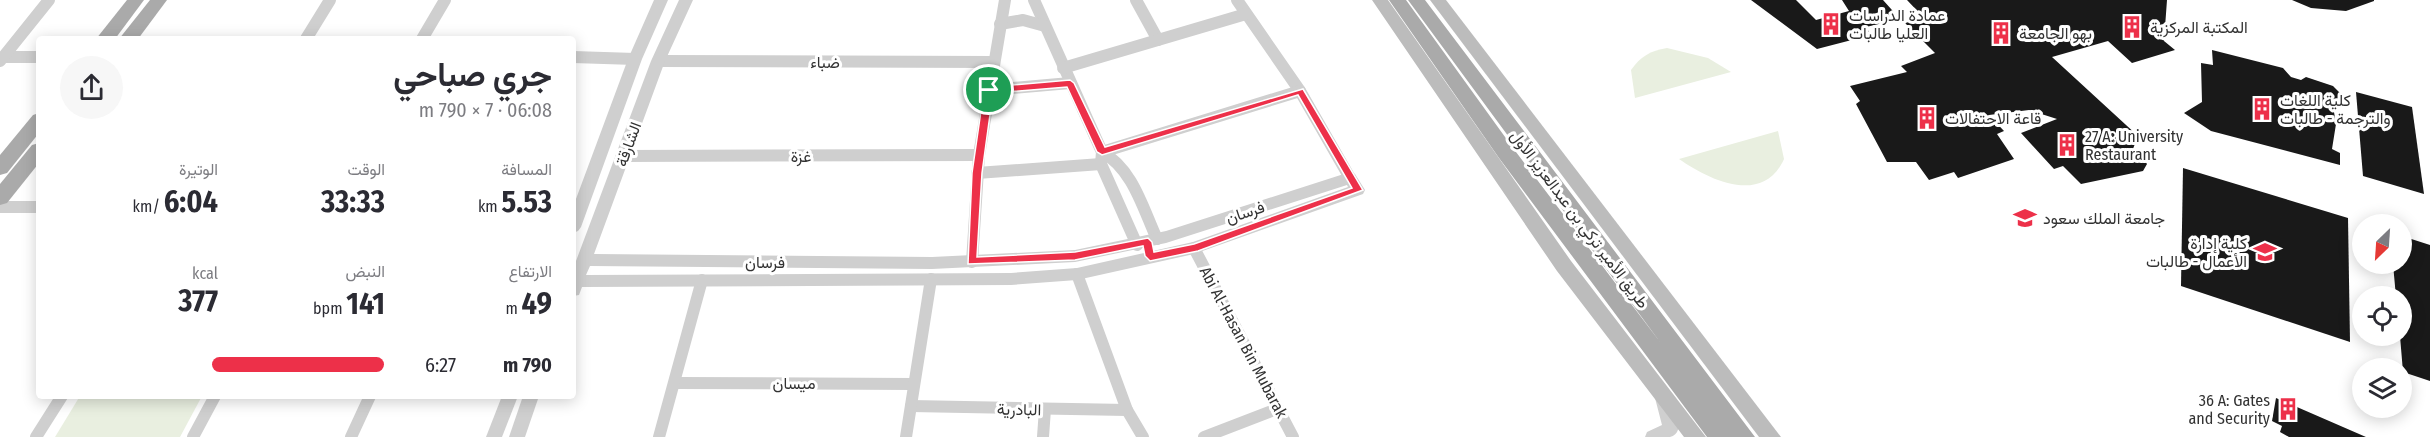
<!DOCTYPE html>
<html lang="ar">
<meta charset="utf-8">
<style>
:root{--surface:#fff;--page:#f7f7f7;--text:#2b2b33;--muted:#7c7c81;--accent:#ed3049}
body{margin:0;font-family:"Fira Sans Condensed",Vazirmatn,sans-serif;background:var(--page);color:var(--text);direction:rtl;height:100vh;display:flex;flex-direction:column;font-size:22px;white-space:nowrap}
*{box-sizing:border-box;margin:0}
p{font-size:20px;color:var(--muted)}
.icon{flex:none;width:33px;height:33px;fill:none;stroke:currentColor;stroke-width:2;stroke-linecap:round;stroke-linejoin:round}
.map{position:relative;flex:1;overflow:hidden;direction:ltr}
.drawer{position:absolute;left:36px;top:36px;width:540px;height:363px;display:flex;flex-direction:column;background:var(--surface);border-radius:6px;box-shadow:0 3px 15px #0003;direction:rtl}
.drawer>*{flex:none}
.needle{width:39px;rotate:205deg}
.fabs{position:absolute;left:2352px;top:214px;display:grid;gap:12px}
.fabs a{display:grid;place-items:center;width:60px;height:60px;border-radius:50%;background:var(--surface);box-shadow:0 3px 15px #0003;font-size:30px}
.pin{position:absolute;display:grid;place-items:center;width:51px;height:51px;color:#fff;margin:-26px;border:3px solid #fff;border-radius:50%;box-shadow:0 2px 6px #0007}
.round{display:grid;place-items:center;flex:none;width:63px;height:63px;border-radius:32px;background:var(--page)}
.head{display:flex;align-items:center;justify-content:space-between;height:102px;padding:0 24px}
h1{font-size:33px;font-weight:700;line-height:45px}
.figures{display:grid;grid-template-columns:repeat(3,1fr);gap:9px;height:102px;padding:6px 24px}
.figures div{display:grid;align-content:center}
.figures b{font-size:30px;font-weight:700}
.figures small{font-size:16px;font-weight:400}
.figures p{font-size:16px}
ul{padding:0 24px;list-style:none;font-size:20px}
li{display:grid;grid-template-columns:96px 72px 1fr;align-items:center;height:45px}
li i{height:15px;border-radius:8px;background:var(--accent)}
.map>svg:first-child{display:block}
.green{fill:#e9efe0}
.building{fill:#191919}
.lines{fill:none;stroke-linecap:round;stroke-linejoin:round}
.minor{stroke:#cfcfcf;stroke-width:12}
.tertiary{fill:#cfcfcf;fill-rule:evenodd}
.secondary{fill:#bcbcbc;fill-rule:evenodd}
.primary{fill:#aaa;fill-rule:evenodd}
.route{fill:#ed3049;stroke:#fff;stroke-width:1.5;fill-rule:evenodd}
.labels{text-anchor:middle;stroke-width:6;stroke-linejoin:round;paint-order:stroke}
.poi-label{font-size:16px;fill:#323232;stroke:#fff;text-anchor:start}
.street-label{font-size:16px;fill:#323232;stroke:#fff}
</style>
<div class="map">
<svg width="2430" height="437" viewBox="0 0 2430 437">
<rect width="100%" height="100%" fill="#fff"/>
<g class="green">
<path d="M 1667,48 L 1708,58 L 1731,72 L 1635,98 L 1631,70 C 1641,56 1650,51 1667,48 Z"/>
<path d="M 1778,131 L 1784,159 C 1763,206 1709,180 1679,159 Z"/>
<polygon points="80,396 202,396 180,437 55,437"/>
</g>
<g class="building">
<polygon points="1751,0 1796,0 1816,20 1849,11 1842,0 1883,0 1900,19 1866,27 1871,35 1817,49"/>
<polygon points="1907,0 2167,0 2164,41 2175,50 2132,63 2108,41 2052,57 2138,136 2131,154 2142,157 2147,164 2143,171 2081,184 2063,166 2054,169 2021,133 2057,119 2029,110 1989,115 2004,131 1997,134 2014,159 1958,178 1954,172 1929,180 1916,162 1887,162 1856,104 1860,101 1850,86 1907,72 1901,66 1935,53 1905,23 1924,18"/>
<polygon points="2292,0 2374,0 2374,1 2346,11 2311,8"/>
<polygon points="2212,50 2283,68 2291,77 2301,80 2306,77 2333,86 2340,93 2339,103 2333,106 2336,124 2332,149 2340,153 2340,165 2211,131 2184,113 2202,102 2201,63 2213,65"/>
<polygon points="2356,92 2412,107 2424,194 2363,176"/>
<polygon points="2183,168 2348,218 2350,342 2181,286"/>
<polygon points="2402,236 2430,245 2430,381 2403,372 2400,336 2402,297 2396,297 2393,264 2402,264"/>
<polygon points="2276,398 2366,437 2289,437 2280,432 2282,426 2272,421"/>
</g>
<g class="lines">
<g class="minor">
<polyline points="1034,0 1102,152 1101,164 1137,245"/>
<polyline points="1136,0 1158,40"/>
<polyline points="1237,0 1300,91 1350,178"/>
<polyline points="1000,24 1023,20 1045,26"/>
<polyline points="306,39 330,0"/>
<polyline points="422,39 445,0"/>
<polyline points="4,57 39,57"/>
<polyline points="573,57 635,59"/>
<polyline points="0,61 49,0"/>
<polyline points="658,61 993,62"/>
<polyline points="1063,68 1246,14"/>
<polyline points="989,90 1070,83"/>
<polyline points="1102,152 1300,91"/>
<path d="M 1102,152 C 1133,169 1143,209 1157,239"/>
<polyline points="623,156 979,155"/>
<polyline points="977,173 1101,164"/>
<polyline points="0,207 39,207"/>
<polyline points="1194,248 1293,437"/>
<polyline points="972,262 979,155 1005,0"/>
<polyline points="1077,274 1127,410 1143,437"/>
<polyline points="675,383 913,384"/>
<polyline points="911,406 1127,410"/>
<polyline points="36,437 62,396"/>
<polyline points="193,437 215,396"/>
<polyline points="351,437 370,396"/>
<polyline points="659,437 702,280"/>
<polyline points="906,437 931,279"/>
<polyline points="1043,437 1045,409"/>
<polyline points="1204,437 1277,409"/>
</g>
<g class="tertiary">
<polygon points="654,0 668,0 642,59 581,227 578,231 573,233 573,207 628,59"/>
<path d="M 679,0 L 693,0 L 665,61 L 594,254 L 932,257 L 1075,250 L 1166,231 L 1350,172 L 1355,174 L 1365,190 L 1363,194 L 1194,254 L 1077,280 L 1011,285 L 582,287 L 579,295 L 573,296 L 573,269 L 651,61 ZM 1347,185 L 1348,187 L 1193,242 L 1077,268 L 1011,273 L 586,275 L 590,266 L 932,269 L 1075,262 L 1166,243 Z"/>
<path d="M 1663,391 L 1669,393 C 1674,403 1688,433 1670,437 C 1662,437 1652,437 1645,437 L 1647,432 L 1662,425 L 1655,398 L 1657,393 Z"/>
<polygon points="502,396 518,396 502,437 486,437"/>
<polygon points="523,396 539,396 525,437 509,437"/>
</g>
<g class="secondary">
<polygon points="1372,0 1388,0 1571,261 1706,437 1684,437 1557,271"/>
<polygon points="1430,0 1446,0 1781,437 1759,437"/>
</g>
<g class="primary">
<polygon points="127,0 144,0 115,39 96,39"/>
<polygon points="150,0 167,0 138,39 119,39"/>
<polygon points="1389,0 1406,0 1513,148 1660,342 1408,0 1425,0 1755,437 1707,437 1499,158"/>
<polygon points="39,113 39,133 7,173 0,175 0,155 33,115"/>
<polygon points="39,143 39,163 7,203 0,205 0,184 32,145"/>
</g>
</g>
<path class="route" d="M 1070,80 L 1074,83 L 1105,147 L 1303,89 L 1363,190 L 1198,251 L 1150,261 L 1145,256 L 1143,246 L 1075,260 L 968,264 L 972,173 L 984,90 L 989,87 ZM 1067,87 L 1097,152 L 1102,155 L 1298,95 L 1352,188 L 1194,244 L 1154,252 L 1152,242 L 1148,238 L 1075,252 L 977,257 L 982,173 L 993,93 Z"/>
<defs>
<g id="building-bare" transform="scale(1.8)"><path d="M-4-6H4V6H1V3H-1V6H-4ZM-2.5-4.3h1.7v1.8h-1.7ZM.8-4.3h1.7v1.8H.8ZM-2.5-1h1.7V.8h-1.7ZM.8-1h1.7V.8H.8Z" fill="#ed3049" stroke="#fff" stroke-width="2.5" paint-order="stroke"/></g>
<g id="university-bare" transform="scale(1.8)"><path d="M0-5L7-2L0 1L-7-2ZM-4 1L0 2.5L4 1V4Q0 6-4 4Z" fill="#ed3049" stroke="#fff" stroke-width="2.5" paint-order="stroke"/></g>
</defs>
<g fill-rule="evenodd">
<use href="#building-bare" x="1831" y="24"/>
<use href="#building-bare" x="2132" y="27"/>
<use href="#building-bare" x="2001" y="33"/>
<use href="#building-bare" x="2262" y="109"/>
<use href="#building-bare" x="1927" y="118"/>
<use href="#building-bare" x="2067" y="145"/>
<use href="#university-bare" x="2025" y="218"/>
<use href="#university-bare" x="2265" y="252"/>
<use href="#building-bare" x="2288" y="409"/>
</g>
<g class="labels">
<g class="poi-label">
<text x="1849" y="21">عمادة الدراسات<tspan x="1849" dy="18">العليا طالبات</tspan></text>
<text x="2150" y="33">المكتبة المركزية</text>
<text x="2019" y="39">بهو الجامعة</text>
<text x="2280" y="106">كلية اللغات<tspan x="2280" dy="18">والترجمة - طالبات</tspan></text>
<text x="1945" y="124">قاعة الاحتفالات</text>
<text x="2085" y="142">27 A: University<tspan x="2085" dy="18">Restaurant</tspan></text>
<text x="2043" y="224">جامعة الملك سعود</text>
<text x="2247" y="249" text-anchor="end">كلية إدارة<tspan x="2247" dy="18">الأعمال - طالبات</tspan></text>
<text x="2270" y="406" text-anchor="end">36 A: Gates<tspan x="2270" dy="18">and Security</tspan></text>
</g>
<g class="street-label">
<text x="825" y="68">ضباء</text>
<text transform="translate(628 144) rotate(-70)" y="6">الشارقة</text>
<text x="801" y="162">غزة</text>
<text transform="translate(1245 212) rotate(-18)" y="6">فرسان</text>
<text transform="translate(1580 219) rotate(53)" y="6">طريق الأمير تركي بن عبدالعزيز الأول</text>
<text x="765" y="268">فرسان</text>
<text transform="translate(1244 342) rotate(62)" y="6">Abi Al-Hasan Bin Mubarak</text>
<text x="794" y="389">ميسان</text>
<text transform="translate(1019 409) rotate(1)" y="6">البادرية</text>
</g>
</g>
</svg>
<div class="fabs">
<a><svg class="needle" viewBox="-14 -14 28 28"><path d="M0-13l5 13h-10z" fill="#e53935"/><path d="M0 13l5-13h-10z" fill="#7c7c81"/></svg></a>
<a><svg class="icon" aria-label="locate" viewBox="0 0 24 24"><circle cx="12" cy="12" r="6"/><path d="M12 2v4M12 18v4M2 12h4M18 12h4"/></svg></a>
<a><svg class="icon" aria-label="layers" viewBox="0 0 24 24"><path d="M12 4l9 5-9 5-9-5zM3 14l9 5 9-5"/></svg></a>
</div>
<div class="pin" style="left:989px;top:90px;background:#1e9e55"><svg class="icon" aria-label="arrive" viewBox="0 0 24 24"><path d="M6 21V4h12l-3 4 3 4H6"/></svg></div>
<section class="drawer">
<div class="head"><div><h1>جري صباحي</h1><p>06:08 · 7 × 790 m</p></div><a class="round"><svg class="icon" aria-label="share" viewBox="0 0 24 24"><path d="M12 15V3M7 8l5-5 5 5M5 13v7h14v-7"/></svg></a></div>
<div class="figures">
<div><p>المسافة</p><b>5.53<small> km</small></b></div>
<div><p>الوقت</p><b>33:33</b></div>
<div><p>الوتيرة</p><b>6:04<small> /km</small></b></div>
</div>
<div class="figures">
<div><p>الارتفاع</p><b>49<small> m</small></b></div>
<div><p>النبض</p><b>141<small> bpm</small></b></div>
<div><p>kcal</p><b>377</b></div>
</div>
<ul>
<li><b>790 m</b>6:27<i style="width:53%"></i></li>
</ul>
</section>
</div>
